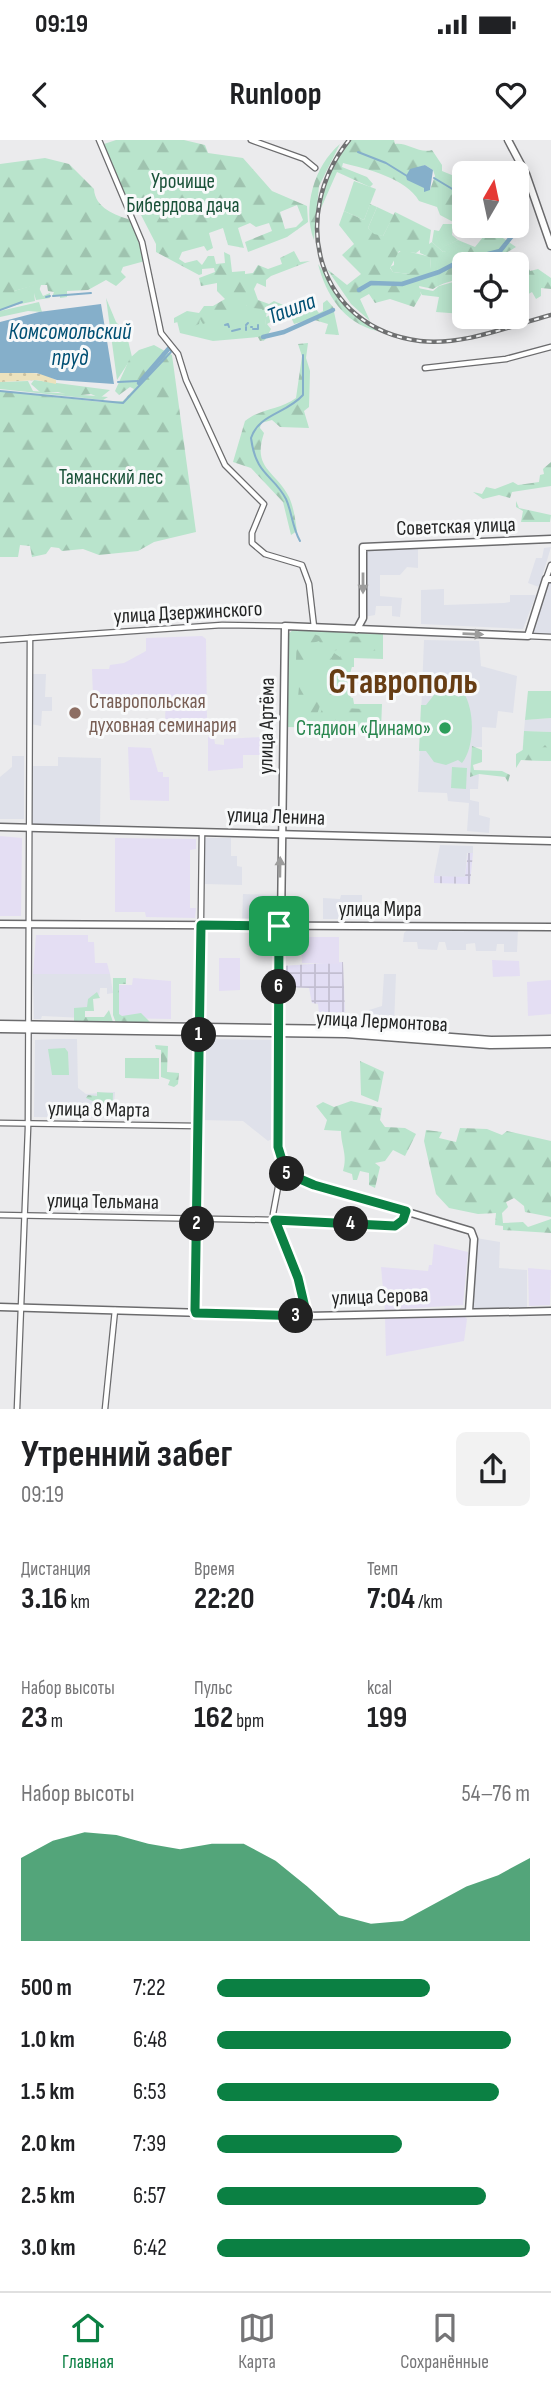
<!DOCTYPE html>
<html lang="ru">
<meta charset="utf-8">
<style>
:root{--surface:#fff;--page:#f2f2f2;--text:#202124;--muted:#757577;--line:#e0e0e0;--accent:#0b8043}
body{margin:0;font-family:"Sofia Sans Condensed",sans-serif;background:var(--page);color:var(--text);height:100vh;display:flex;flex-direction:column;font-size:26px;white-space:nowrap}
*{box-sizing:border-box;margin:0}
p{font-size:23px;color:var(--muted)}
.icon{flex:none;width:38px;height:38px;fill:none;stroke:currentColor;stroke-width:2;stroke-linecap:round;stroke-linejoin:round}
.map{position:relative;height:1269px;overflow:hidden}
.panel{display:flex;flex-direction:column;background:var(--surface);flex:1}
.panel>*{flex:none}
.needle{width:46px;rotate:9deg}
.fabs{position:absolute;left:452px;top:21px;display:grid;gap:14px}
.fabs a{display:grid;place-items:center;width:77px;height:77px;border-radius:10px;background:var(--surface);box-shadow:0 4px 18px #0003;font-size:35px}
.pin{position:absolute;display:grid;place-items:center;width:60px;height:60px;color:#fff;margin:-30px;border-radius:14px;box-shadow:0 4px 10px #0006}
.km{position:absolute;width:35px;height:35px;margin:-18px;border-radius:50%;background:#222;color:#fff;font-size:19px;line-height:35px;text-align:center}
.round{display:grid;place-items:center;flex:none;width:74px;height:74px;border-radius:10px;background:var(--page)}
.head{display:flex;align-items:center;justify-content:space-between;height:119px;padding:0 21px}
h1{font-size:38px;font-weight:700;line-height:52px}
.figures{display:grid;grid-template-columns:repeat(3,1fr);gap:10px;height:119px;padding:7px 21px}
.figures div{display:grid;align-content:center}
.figures b{font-size:30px;font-weight:700}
.figures small{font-size:19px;font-weight:400}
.figures p{font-size:19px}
.chart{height:196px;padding:14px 21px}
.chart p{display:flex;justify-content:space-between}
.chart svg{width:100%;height:126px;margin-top:7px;fill:var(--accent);opacity:.7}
ul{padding:0 21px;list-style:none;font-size:23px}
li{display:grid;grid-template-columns:112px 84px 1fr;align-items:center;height:52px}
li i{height:18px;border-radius:9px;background:var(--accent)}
.status{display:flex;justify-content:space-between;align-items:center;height:49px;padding:0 35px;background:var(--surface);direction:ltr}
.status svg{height:19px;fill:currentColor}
header{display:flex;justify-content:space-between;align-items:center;height:91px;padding:0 21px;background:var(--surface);font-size:32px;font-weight:700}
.menu{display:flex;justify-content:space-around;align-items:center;height:98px;border-top:2px solid var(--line);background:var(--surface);font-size:19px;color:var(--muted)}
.menu a{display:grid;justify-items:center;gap:4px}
.menu .on{color:var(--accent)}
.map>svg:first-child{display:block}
.built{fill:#dfe1ea}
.industrial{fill:url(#industrial-grid)}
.education{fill:#e4def3}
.green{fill:#b9e4cc}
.forest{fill:url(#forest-firs);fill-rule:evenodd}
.sand{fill:url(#sand-dots)}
.water{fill:#85afca}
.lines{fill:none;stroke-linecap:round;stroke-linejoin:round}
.stream{stroke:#85afca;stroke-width:2}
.river{stroke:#85afca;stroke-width:4.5}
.minor-casing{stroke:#6b6b6d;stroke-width:7}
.major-casing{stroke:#6b6b6d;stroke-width:9}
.minor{stroke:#fff;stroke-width:4.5}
.major{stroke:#fff;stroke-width:6}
.rail-casing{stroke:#6f7071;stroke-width:4.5}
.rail{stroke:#f8f9fa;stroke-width:2;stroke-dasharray:5;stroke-linecap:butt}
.oneway{fill:#9c9c9c}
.route-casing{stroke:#fff;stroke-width:14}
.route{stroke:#0b8043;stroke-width:9}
.education-dot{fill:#8d6e63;stroke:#f8f9fa;stroke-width:2.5}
.leisure-dot{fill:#2e9e5b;stroke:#f8f9fa;stroke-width:2.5}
.labels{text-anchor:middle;stroke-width:6;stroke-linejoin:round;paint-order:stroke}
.park-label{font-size:21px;fill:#1a5239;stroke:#f8f9fa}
.street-label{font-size:21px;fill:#232424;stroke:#f8f9fa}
.education-label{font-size:21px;fill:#785e54;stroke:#f8f9fa;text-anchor:start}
.leisure-label{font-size:21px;fill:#27864d;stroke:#f8f9fa;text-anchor:end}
.water-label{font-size:23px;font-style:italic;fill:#004f73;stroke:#f8f9fa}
.town-label{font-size:35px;font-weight:bold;fill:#673d14;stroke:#f8f9fa}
</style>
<div class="status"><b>09:19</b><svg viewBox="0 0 49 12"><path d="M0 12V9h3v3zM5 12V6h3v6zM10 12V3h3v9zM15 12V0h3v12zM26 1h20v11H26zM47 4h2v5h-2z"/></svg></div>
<header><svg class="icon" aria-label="back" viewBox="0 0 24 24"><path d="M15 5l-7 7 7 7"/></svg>Runloop<svg class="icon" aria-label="heart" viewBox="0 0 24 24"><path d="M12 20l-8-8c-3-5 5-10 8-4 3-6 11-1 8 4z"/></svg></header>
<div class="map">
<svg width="551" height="1269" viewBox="0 0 551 1269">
<defs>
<pattern id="industrial-grid" width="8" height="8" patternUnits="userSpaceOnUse" patternTransform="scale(1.75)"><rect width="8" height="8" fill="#e2def4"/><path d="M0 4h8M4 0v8" fill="none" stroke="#c2bed1"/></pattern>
<pattern id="forest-firs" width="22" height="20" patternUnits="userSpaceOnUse" patternTransform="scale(1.75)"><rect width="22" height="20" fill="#b9e4cc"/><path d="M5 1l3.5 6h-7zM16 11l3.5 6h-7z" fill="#9fc3af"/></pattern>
<pattern id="sand-dots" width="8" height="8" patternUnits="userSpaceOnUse" patternTransform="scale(1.75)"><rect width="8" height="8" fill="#ece2bd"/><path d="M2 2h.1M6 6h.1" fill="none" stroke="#cac2a2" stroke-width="1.8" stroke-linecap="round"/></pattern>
</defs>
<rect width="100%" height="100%" fill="#ebebed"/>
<g class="built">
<polygon points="418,407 418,428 407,427 400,435 380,435 380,456 402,458 400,477 392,476 392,466 376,466 375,475 364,477 365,410"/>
<polygon points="551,407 539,447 528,443 536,418 542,418 544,408"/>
<polygon points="551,441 551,495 535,494 532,490 546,442"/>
<polygon points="444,449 444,465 504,463 510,462 510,455 536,455 523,489 421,484 421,450"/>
<polygon points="424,500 479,501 481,526 517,536 513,573 498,571 496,588 482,587 482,607 472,607 471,633 479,634 478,649 470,649 470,660 479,662 479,675 490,678 489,693 467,691 469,663 448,661 447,653 418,652"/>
<polygon points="31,534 46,534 45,557 52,557 52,571 42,571 41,586 31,584"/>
<polygon points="551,578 551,592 524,591 525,580"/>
<polygon points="12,616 24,616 24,679 0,679 0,637 12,627"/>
<polygon points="58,617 101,618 100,688 30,685 30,626 58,626"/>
<polygon points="205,698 231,698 231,716 237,716 237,726 242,727 242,745 205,744"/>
<polygon points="440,705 473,706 473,713 467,713 465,738 434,736"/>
<polygon points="243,754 277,755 276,782 242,784"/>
<polygon points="341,755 362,755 362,779 323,779 323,758 340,759"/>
<polygon points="408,789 518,789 517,812 504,812 504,804 497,804 496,811 476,811 475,803 466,804 466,810 447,810 445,802 439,802 437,810 418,809 417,802 403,802 404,793"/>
<polygon points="33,834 110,834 113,853 107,854 107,848 100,848 99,858 93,858 91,867 84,869 84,878 42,876 41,879 34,879"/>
<polygon points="384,834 396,834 394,885 367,883 369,870 382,866"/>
<polygon points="56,899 77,899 78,948 86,954 115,952 113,978 34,977 35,900"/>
<polygon points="204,899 275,900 274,998 268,1001 243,981 201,980"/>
<polygon points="476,1098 500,1102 499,1128 527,1130 527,1169 473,1168"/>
</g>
<g class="industrial">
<polygon points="468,713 473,713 470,744 434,743 434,736 465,737"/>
<polygon points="343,822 345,872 319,873 318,864 312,863 309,848 282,847 281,826"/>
</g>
<g class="education">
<polygon points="202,496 206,499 207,581 165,581 166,555 93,556 92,529 109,529 110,525 124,523 146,511 146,498"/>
<polygon points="208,597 214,597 215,604 224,605 224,599 261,597 261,615 243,615 243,628 208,631"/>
<polygon points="128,607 151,608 158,632 163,632 163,637 169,637 169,661 130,660"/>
<polygon points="0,696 22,698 21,776 0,776"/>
<polygon points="115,698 196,699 196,709 190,710 190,768 196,768 195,778 146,777 145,772 115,772"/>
<polygon points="36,795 88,795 88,802 94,802 95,823 107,823 110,834 33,834"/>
<polygon points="301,797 339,797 339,824 302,823"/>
<polygon points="219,818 240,818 240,850 219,851"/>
<polygon points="492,820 519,821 520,836 493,837"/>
<polygon points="133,838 171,841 171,879 116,878 116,845 132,845"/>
<polygon points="551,840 551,874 528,876 527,842"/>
<polygon points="434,1104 468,1112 463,1165 385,1170 381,1127 428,1131 429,1125 432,1125"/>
<polygon points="528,1128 551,1130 550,1165 529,1166"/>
<polygon points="463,1175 467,1179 464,1201 386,1216 385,1177"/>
</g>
<g class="green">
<polygon points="354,41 376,49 364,80 344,71"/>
<polygon points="377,67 394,75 383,96 374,95 368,88"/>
<polygon points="443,84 453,84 452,95 458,100 446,106 447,111 443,112 432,102 434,90 439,91"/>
<polygon points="402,110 431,117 430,129 409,134 393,132 390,127 394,125 394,116"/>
<polygon points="464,139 463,174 436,172 439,157 422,155 418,148 433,151 439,146"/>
<polygon points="37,144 43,156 50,153 50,158 36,160 34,153 35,161 16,165 14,151"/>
<polygon points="106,158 116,182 126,192 132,217 117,240"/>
<polygon points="39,162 42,172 28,171 0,177 0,171"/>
<polygon points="243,165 267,167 264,201 258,197 213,201 180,193 177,181"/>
<polygon points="28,241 33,251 108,257 103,260 0,249 0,242"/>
<polygon points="294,489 383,494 383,519 354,518 354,527 350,527 349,557 353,558 354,564 382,564 381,589 286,587 287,495"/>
<polygon points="528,551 551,551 551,578 525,580"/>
<path d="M 447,552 L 459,557 L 463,552 C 475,569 475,607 462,623 L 458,620 L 446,625 L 434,622 L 426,611 L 419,611 L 421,565 L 426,565 L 434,555 Z"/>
<polygon points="524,591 551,592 551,621 522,620"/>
<polygon points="452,627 467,628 466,649 451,648"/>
<polygon points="65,908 68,912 69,935 52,935 48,909"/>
<polygon points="125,918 159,918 159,939 125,938"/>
</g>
<g class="forest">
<path d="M 116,0 L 184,0 L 205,5 L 208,13 L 243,18 L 272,51 L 307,66 L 308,82 L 287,97 L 248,112 L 245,102 L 272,91 L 269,83 L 256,87 L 250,83 L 238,88 L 244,108 L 228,105 L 223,88 L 209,93 L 213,108 L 207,111 L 204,106 L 182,112 L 179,119 L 185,123 L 197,120 L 202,125 L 208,116 L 214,116 L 216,124 L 225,123 L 224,112 L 230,115 L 232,132 L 245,131 L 245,134 L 253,133 L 258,125 L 268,129 L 282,124 L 280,118 L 294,111 L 300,122 L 310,121 L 271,136 L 266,140 L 266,147 L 257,143 L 254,149 L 258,160 L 269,164 L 274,161 L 290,168 L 314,167 L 319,173 L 323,171 L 323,163 L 327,160 L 333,167 L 339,195 L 325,194 L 328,184 L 311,179 L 294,184 L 291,177 L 278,174 L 276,179 L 267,184 L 271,189 L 265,200 L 260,201 L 258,197 L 264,194 L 266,177 L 272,174 L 264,174 L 261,183 L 262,169 L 253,168 L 246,173 L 247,165 L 239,172 L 204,175 L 202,177 L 208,182 L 203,184 L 200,179 L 199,184 L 187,189 L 184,187 L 190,179 L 174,183 L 174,178 L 187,171 L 199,173 L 204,166 L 213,166 L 225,159 L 217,151 L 217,143 L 201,146 L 199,138 L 215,132 L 214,128 L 202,129 L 202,134 L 199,135 L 156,112 L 156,104 L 140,73 L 133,74 L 104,4 ZM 297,65 L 303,80 L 296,87 L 285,89 L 280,72 Z"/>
<path d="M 351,0 L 394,0 L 395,4 C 407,2 419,14 432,10 L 442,25 L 442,31 L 464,40 L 464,80 L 457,84 L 440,75 L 437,67 L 419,61 C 406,38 367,29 343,23 L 342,27 L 367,37 L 373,44 L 370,47 L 337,32 L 318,75 L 329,32 ZM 425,25 L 433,30 L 435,36 L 430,50 L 416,42 L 414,30 Z"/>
<path d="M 340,4 L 319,46 L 314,100 C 302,68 314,26 340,4 Z"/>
<path d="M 45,18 L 69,24 L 94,49 C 95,68 115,75 131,80 L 145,121 L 123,127 L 121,132 L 126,137 L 116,146 L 106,140 L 88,150 L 67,151 L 67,157 L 60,158 L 60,155 L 52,157 L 54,152 L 48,151 L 47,145 L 41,145 L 39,151 L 36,145 L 14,151 L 19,159 L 16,165 L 0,170 L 0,24 Z"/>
<path d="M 370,64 L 377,67 L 368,88 L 374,94 L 383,96 L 395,72 L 431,90 L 429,104 L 432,102 L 443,112 L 446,111 L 445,106 L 458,100 L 475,107 L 492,86 L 502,86 L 497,94 L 516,107 L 487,124 L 464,124 L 464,137 C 454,141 441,143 433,149 L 419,146 L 421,155 L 414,167 L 390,159 L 375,163 L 369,154 L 360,159 L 370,181 L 351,164 L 327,129 L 347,145 L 361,134 L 342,115 L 354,104 L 339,85 L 344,71 L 364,80 ZM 420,110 L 420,113 L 431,118 L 430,129 L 415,128 L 409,134 L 393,132 L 390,128 L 399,111 L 416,113 Z"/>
<path d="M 318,124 L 347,167 L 377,191 C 344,183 326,155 318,124 Z"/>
<polygon points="527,125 530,131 538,129 551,138 551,149 541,148 541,156 536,159 532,152 516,161 516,130"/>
<path d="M 308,203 L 306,218 L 310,231 L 309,267 L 304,271 L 309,288 L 280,287 L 272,280 L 261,283 L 260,288 L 264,293 C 252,329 275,330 289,357 C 294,368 295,379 297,391 L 291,395 L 283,362 L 251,328 L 233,322 L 245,281 C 261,268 280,270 296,258 L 302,216 L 298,204 Z"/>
<polygon points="154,205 172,215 196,392 154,402 138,411 99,415 83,409 62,411 59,408 51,407 46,414 32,417 30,406 20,405 18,417 0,417 0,251 101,262 123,261 134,249 130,247 119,255 115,251 130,218 139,210"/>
<polygon points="34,240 110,250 100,258 91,254 72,256 58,252 40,252 31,244"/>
<polygon points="551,322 551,346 512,352 510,358 499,355 483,359 473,352 482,354 486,347 495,349 513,342 518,345 539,342 540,335 544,334 543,329"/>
<polygon points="516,361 519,368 551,375 550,382 521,382 523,371 516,367"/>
<path d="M 311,493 L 322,497 L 335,497 L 337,510 L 329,512 L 331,518 L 334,513 L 340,517 L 347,496 L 382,498 L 380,510 L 369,511 L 368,499 L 365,510 L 350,513 L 354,522 C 348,533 348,554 353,565 L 345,568 L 380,570 L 380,584 L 368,583 L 367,575 L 365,583 L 354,583 L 351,580 L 349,584 L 340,582 L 339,558 L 336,562 L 336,580 L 330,580 L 332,584 L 327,583 L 327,567 L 324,584 L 304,582 L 318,579 L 323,567 L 321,563 L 316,577 L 312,577 L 311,573 L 296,578 L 299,547 L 318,549 L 318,557 L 329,557 L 328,552 L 331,550 L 331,531 L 335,523 L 331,519 L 332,525 L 325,528 L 322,521 L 313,520 L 322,518 L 326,512 L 319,501 L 313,503 L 315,509 L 310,511 L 312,519 L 309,525 L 296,521 L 297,494 Z"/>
<polygon points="528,605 539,605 539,611 545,605 551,612 551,621 521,620 516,628 516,614 526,608 531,612"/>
<polygon points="472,606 482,610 482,622 473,625 474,630 502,631 510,635 508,642 505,637 479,634 470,637"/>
<polygon points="113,838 126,838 126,844 119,844 119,874 122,876 141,873 151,883 116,883 113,875"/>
<polygon points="97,852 100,858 93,859 94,871 85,871 85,877 104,877 109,870 113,882 74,883 74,868 87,867 88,859"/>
<polygon points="155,905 168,906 167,932 179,933 178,944 174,947 168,945 170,940 161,937 161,910 156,909"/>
<polygon points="360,921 384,932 378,962 361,955"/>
<polygon points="97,952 113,953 112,977 109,977 109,970 100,970 99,964 86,958 88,955 97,956"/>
<path d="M 351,961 L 382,968 L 380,980 L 385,987 L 405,988 L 416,994 L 405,1016 L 393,1010 L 385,1021 L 375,1023 L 380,1027 L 375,1048 L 369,1045 L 369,1033 L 360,1031 L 357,1040 L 353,1040 L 352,1034 L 343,1031 C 348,1015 341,1006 341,991 L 324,990 L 327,980 L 316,966 L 323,962 L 334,967 Z"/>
<polygon points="460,988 487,989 502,995 507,991 551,1001 551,1077 525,1072 524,1066 514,1058 506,1062 508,1067 502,1073 503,1083 523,1082 528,1087 551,1079 551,1093 503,1090 503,1086 495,1085 496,1073 478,1074 449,1068 436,1054 424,1001 426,990 442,992 439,998 456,1002"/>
</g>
<polygon class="sand" points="4,231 44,234 56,240 56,244 37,240 0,242 0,233"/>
<g class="water">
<polygon points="425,25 433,30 430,50 424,52 424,48 407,40 406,36 410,29"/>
<polygon points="101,164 114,244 57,240 37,233 0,233 0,182 39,172"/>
</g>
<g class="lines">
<g class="stream">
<polyline points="358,12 386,23 407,36"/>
<polyline points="434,38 464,56"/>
<polyline points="516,77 521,81"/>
<polyline points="53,156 91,153"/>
<polyline points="46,157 50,156"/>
<polyline points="0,170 22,162"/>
<polyline points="225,185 228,184 229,187"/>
<polyline points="246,185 248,183"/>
<polyline points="251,187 252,187"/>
<polyline points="253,189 258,189 258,185"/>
<polyline points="246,190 246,187"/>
<polyline points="232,191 240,189"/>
<polyline points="140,240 142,240"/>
<polyline points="118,242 138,241"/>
<polyline points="0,251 123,263 171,212 171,207"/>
<path d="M 300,401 C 292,387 292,372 286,359 C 273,334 256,336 251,298 C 259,274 286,274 303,255 L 303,215"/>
</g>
<g class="river">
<polyline points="359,150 371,143 402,144 439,132 460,121 500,111 524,81"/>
<polyline points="263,197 284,192 333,170"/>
<polyline points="139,243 171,206"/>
</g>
<g class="minor-casing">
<g id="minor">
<polyline points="99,0 142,102 161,193 178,214 186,240 225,325 264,364 252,393 252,403 265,414 302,425 309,444 314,487"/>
<polyline points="251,0 304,19 315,28"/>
<polyline points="425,228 506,219 551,207"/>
<polyline points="546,439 551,425"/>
<polyline points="528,496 551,497"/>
<polyline points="0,500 222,485 285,486"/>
<polyline points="0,983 198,986"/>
<polyline points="282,1026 273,1074 280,1085 307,1176"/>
<polyline points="0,1075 275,1080 395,1086 403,1080 406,1072"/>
<polyline points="196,1173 202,692"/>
<polyline points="17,1269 28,988 30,498"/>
<polyline points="105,1269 115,1170"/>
</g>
</g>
<g class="major-casing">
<g id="major">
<polyline points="508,0 526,34 551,106"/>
<polyline points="357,489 363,478 363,407 551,399"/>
<polyline points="0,687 551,701"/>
<polyline points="0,784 551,787"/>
<polyline points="0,884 346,889 491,900 551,899"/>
<polyline points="0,889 346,894 490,905 551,904"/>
<polyline points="0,1167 307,1176 551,1171"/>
<polyline points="469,1171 474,1099 471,1091 294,1038 282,1026 278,1007 285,486 528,496 546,439 551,439"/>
</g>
</g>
<use href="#minor" class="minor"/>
<use href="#major" class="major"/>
<g class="rail-casing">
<path id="rail" d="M 349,0 C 288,76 316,188 420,201 C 463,206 510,186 551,175"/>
</g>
<use href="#rail" class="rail"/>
</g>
<defs><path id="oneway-solid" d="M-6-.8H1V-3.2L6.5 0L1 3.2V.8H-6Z" transform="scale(1.75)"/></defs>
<g class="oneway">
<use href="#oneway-solid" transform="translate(363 443) rotate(90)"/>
<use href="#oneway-solid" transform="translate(473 494) rotate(2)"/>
<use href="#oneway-solid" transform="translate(280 727) rotate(-89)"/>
</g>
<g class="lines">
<g class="route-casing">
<polygon id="route" points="201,785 279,786 278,1007 286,1033 314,1045 406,1071 403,1080 395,1086 275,1080 298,1138 307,1176 196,1173 195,1170"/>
</g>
<use href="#route" class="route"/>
</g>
<circle class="education-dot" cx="75" cy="573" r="7"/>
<circle class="leisure-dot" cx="445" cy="588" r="7"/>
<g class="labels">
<g class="park-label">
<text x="183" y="48">Урочище<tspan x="183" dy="24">Бибердова дача</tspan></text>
<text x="111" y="344">Таманский лес</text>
</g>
<g class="street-label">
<text transform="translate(456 386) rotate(-2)" y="7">Советская улица</text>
<text transform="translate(188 472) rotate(-3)" y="7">улица Дзержинского</text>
<text transform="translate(266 586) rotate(-89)" y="7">улица Артёма</text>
<text transform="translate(276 676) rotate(2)" y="7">улица Ленина</text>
<text x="380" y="776">улица Мира</text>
<text transform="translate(382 881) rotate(3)" y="7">улица Лермонтова</text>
<text transform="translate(99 969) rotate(1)" y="7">улица 8 Марта</text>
<text transform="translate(103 1061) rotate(1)" y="7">улица Тельмана</text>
<text transform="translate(380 1156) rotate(-2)" y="7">улица Серова</text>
</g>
<g class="education-label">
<text x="89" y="568">Ставропольская<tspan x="89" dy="24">духовная семинария</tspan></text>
</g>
<g class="leisure-label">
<text x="431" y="595">Стадион «Динамо»</text>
</g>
<g class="water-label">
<text transform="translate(291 168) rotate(-21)" y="8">Ташла</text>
<text x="70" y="199">Комсомольский<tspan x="70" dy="26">пруд</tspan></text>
</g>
<g class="town-label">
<text x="403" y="553">Ставрополь</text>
</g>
</g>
</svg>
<div class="fabs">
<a><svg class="needle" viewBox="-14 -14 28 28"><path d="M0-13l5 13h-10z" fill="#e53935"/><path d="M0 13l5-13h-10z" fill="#757577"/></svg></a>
<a><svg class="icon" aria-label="locate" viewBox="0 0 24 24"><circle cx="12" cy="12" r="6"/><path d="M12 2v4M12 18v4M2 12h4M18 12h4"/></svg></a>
</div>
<div class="pin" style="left:279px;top:786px;background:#1e9e55"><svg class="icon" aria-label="arrive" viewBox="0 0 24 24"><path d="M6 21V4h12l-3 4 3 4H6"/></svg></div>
<b class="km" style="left:199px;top:895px">1</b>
<b class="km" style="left:197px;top:1084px">2</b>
<b class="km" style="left:296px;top:1176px">3</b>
<b class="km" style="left:351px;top:1084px">4</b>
<b class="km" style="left:287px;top:1034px">5</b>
<b class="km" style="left:279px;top:847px">6</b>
</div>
<section class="panel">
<div class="head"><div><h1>Утренний забег</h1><p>09:19</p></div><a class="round"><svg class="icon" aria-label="share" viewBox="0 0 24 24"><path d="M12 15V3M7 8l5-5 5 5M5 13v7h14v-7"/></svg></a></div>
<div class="figures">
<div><p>Дистанция</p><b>3.16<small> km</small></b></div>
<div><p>Время</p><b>22:20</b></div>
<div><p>Темп</p><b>7:04<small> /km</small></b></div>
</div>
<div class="figures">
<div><p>Набор высоты</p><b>23<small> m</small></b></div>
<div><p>Пульс</p><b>162<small> bpm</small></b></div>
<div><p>kcal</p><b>199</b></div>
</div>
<div class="chart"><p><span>Набор высоты</span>54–76 m</p>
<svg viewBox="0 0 160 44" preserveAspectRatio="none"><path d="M0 44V15L10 9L20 6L30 7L40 10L50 12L60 10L70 10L80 16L90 25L100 35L110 38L120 37L130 31L140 25L150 21L160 15V44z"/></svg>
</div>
<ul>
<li><b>500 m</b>7:22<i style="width:68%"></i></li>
<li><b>1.0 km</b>6:48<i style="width:94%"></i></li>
<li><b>1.5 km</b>6:53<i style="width:90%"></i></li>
<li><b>2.0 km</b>7:39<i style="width:59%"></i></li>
<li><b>2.5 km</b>6:57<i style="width:86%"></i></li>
<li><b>3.0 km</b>6:42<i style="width:100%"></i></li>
</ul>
</section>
<nav class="menu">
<a class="on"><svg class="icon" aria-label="home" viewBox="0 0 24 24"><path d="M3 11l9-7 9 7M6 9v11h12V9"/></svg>Главная</a>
<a><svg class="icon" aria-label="map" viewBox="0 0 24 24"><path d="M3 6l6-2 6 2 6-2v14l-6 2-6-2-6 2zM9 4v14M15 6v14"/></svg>Карта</a>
<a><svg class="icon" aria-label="saved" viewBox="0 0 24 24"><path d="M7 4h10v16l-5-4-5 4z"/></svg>Сохранённые</a>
</nav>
